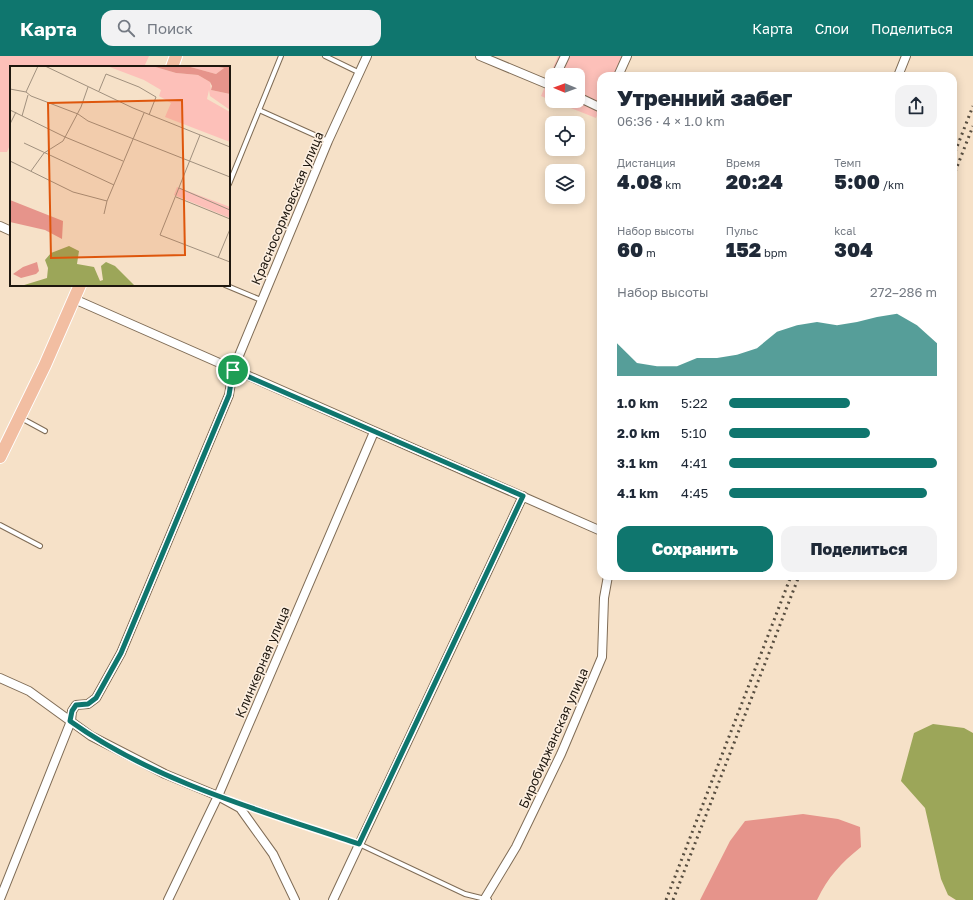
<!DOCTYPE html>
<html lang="ru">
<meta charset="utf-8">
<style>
:root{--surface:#fff;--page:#f2f2f3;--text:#1f2937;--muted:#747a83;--accent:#0f766e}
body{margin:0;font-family:"Golos Text",sans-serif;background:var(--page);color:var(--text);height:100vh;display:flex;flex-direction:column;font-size:15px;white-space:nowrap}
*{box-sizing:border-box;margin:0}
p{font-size:13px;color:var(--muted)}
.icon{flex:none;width:22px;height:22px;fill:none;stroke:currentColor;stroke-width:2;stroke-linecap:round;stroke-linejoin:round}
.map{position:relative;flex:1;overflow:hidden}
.details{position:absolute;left:597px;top:16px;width:360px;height:508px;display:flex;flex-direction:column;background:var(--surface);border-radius:12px;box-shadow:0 2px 10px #0003}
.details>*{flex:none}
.needle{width:26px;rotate:271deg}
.controls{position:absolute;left:545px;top:12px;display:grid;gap:8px}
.controls a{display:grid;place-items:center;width:40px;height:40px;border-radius:8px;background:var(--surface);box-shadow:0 2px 10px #0003;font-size:20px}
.pin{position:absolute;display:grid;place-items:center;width:34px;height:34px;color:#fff;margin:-17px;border:2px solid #fff;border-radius:50%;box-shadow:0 1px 4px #0007}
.round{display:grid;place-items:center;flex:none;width:42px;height:42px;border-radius:12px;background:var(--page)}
.overview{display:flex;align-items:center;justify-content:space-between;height:68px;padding:0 20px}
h1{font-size:22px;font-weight:800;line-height:30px}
.figures{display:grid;grid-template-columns:repeat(3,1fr);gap:6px;height:68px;padding:4px 20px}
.figures div{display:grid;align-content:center}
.figures b{font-size:20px;font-weight:800}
.figures small{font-size:11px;font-weight:400}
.figures p{font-size:11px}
.chart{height:112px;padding:8px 20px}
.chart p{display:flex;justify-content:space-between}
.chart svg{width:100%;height:72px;margin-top:4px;fill:var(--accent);opacity:.7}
.action{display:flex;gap:8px;margin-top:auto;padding:8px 20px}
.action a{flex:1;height:46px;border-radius:12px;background:var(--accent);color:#fff;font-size:16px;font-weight:800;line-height:46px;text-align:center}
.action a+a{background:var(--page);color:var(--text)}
ul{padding:0 20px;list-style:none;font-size:13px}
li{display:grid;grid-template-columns:64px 48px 1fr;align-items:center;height:30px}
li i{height:10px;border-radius:5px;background:var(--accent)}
header{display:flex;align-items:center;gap:24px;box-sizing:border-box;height:56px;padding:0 20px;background:var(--accent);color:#fff}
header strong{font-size:19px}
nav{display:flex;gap:22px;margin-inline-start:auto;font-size:14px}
.search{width:280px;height:36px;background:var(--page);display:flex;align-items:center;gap:10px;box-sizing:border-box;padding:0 14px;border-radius:12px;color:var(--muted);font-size:15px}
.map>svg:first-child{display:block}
.green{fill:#fdc0b9}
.forest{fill:#e6948b}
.water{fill:#9ca659}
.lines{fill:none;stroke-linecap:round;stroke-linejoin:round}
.service-casing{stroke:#7f6c56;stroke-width:6}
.minor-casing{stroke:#7f6c56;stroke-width:10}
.primary-casing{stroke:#fff;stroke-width:14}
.service{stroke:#fff;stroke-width:4}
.minor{stroke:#fff;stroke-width:8}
.primary{stroke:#f2bea2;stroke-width:12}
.rail{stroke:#584e40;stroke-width:3;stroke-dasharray:2 4;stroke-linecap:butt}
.route-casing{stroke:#fff;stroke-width:8}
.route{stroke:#0f766e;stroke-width:5}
.labels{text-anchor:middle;stroke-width:3;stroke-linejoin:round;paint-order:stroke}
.street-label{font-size:13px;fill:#1e170e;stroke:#fdefe0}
.inset-road{fill:none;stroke:#a0907e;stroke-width:1}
.view{fill:#de560c;fill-opacity:0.15;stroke:#de560c;stroke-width:2}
.inset-edge{fill:none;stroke:#1e170e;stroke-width:2}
</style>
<header>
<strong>Карта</strong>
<div class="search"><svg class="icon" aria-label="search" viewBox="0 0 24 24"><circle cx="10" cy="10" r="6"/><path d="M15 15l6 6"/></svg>Поиск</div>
<nav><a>Карта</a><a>Слои</a><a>Поделиться</a></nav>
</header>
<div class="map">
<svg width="973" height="844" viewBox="0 0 973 844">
<rect width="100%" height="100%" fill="#f6e1c8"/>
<g class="green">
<polygon points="0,0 149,0 144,11 11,11 11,86 7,96 0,96"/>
<polygon points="558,0 622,0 614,20 601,20 601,49 596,62 553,45 578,45 578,19 552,19 552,45 541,40"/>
</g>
<path class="forest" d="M 803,758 L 838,763 L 860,771 L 861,791 C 841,807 828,821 817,844 L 700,844 L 730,785 L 745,765 Z"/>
<polygon class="water" points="933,668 964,672 973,677 973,844 956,844 948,839 941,823 925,752 901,725 914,677"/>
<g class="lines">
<g class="service-casing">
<g id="service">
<polyline points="325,0 360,17"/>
<polyline points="259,54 328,85"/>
<polyline points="229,128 281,0"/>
<polyline points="225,229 261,244"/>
<polyline points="21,362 45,375"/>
<polyline points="0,469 40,490"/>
<polyline points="234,745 359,788 465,838 489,844"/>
</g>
</g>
<g class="minor-casing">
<g id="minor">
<polyline points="480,0 552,30"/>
<polyline points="556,19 565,0"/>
<polyline points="618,20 627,0"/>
<polyline points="898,20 906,0"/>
<polyline points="578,41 601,52"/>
<polyline points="0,170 11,175"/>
<polyline points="74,243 601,475"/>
<polyline points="0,622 29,635 91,680 165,718 218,740 240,752 273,798 295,844"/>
<polyline points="0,843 71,665 72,655 76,649 88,648 96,642 121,597 229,339 233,314 328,85 367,0"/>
<polyline points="168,844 218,740 374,376"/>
<polyline points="333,844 523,440"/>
<polyline points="484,844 516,791 561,698 602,601 604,542 608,520"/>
</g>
</g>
<g class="primary-casing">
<g id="primary">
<polyline points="172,11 176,0"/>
<polyline points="0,401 45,309 80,229"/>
</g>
</g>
<use href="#service" class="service"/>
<use href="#minor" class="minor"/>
<use href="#primary" class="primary"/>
<g class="rail">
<polyline points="953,101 973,50"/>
<polyline points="953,121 973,70"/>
<polyline points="666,844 791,520"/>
<polyline points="673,844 799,520"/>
</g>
</g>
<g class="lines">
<g class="route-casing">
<path id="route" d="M 233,314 L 523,440 L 359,788 C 262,755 155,726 70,665 L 72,655 L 76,649 L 88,648 L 96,642 L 121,597 L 229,339 Z"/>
</g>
<use href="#route" class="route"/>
</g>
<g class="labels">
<g class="street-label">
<text transform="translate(287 152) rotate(-67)" y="5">Красносормовская улица</text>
<text transform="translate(262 606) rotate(-67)" y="5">Клинкерная улица</text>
<text transform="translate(553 682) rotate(-66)" y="5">Биробиджанская улица</text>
</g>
</g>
<g transform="translate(10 10)">
<rect width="220" height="220" fill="#f6e1c8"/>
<path d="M 97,0 L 142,0 L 166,7 L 188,9 L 200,16 L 201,24 L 220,28 L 220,44 L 200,30 L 199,24 L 197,33 L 220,46 L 220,76 L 155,51 L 161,37 L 149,30 L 151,24 L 134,14 ZM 177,0 L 203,0 L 214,2 L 206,8 ZM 167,121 L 220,141 L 220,152 L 164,129 Z" fill="#fdc0b9"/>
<path d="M 142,0 L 177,0 L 206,8 L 214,2 L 203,0 L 220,0 L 220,28 L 201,24 L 202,20 L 200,16 L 188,9 L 166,7 ZM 0,134 L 53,155 L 52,173 L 35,164 L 0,156 ZM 27,196 L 29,205 L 26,208 L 11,212 L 3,208 L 13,201 Z" fill="#e6948b"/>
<path d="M 59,180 L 69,185 L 67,198 L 84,201 L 90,215 L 93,214 L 91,200 L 96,196 L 105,200 L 125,220 L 11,220 L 37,212 L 38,202 L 35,194 L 41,187 Z" fill="#9ca659"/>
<path class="inset-road" d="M 35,0 L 123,42 L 220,81M 0,23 L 16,26 L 21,30 L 68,48 L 78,55 L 220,111M 89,25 L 96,8 L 129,21 L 146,31 L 139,49M 16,26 L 28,0M 0,44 L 55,71 L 113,95M 12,50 L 18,29M 0,58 L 6,46M 190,69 L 150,169 L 220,196M 14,77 L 104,119M 0,95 L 63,126 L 97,135M 21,105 L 34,87 L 53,75 L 71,41 L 78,21M 169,122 L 220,144M 166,131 L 220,153M 94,148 L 97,135 L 134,47M 208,192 L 220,163"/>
<path class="view" d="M 172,34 L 175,189 L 41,192 L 38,37 Z"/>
<rect width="220" height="220" class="inset-edge"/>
</g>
</svg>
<div class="controls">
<a><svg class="needle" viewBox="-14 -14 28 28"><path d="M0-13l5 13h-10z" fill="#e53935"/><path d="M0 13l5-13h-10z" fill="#747a83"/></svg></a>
<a><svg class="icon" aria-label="locate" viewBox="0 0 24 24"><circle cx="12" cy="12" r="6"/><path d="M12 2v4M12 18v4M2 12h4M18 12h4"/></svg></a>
<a><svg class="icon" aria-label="layers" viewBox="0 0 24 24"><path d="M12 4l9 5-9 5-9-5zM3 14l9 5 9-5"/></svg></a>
</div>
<div class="pin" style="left:233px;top:314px;background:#1e9e55"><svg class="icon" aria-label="arrive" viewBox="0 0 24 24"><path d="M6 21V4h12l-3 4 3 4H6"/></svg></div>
<section class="details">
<div class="overview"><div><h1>Утренний забег</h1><p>06:36 · 4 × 1.0 km</p></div><a class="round"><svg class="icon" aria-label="share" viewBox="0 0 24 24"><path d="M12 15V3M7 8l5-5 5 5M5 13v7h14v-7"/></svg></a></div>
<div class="figures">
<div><p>Дистанция</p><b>4.08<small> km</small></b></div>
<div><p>Время</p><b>20:24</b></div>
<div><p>Темп</p><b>5:00<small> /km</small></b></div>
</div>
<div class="figures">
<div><p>Набор высоты</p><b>60<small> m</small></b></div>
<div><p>Пульс</p><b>152<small> bpm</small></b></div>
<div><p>kcal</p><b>304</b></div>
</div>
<div class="chart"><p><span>Набор высоты</span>272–286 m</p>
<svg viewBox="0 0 160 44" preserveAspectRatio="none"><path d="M0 44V24L10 36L20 38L30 38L40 33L50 33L60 31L70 27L80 17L90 13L100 11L110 13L120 11L130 8L140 6L150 13L160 24V44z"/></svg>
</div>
<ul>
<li><b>1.0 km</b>5:22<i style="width:58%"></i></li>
<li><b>2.0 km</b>5:10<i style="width:68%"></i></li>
<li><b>3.1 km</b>4:41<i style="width:100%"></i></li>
<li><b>4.1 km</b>4:45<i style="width:95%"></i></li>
</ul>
<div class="action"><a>Сохранить</a><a>Поделиться</a></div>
</section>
</div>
